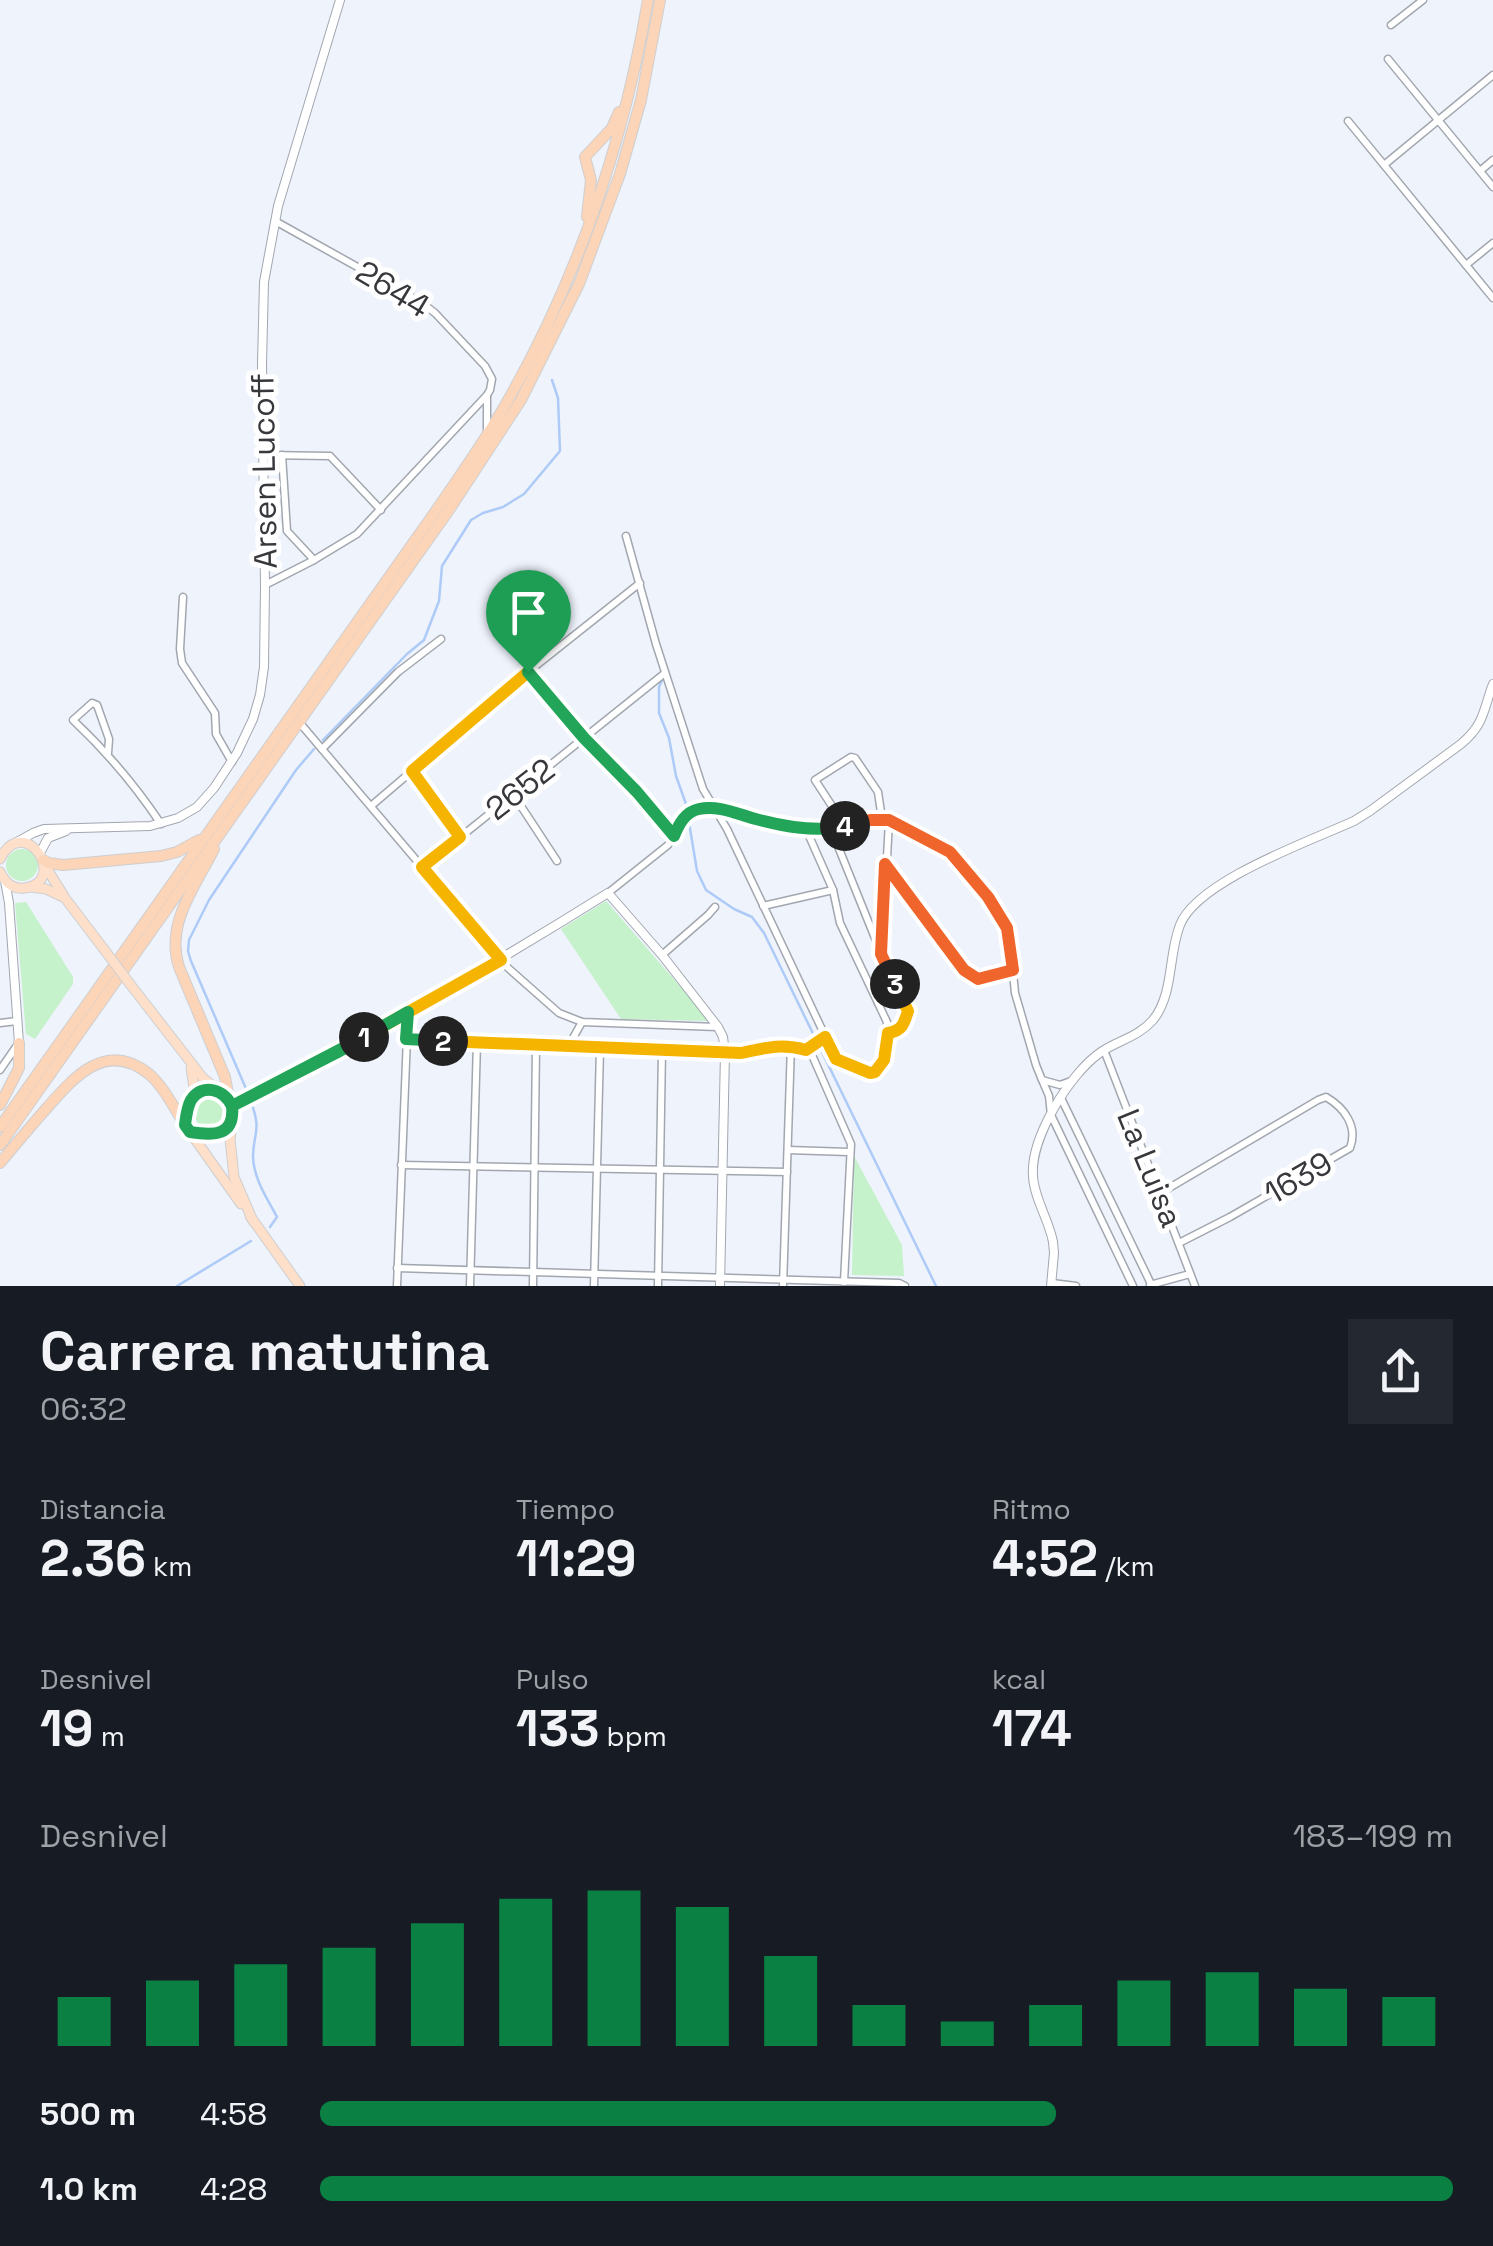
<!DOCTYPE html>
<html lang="es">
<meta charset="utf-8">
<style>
:root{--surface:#171b24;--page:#242831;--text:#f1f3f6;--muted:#9ea1a6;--accent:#0b8043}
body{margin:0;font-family:"Space Grotesk",sans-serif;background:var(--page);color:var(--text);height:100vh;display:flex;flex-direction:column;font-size:38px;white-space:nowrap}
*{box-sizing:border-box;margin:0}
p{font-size:32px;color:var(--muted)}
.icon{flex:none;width:55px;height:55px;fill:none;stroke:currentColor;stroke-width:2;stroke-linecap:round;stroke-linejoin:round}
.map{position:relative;height:1286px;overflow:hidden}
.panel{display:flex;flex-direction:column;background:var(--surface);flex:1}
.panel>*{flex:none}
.pin{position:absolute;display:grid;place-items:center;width:85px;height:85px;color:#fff;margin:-102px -42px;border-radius:50% 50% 50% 0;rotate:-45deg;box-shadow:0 0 10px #0007}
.pin .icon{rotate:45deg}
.km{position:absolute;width:50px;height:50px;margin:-25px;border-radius:50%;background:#222;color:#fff;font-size:28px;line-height:50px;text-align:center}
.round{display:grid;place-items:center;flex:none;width:105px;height:105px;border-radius:0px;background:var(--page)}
.head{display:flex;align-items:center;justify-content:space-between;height:170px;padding:0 40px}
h1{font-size:55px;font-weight:700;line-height:75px}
.figures{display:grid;grid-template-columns:repeat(3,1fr);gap:15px;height:170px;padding:10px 40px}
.figures div{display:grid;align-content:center}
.figures b{font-size:50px;font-weight:700}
.figures small{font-size:28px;font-weight:400}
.figures p{font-size:28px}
.chart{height:280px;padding:20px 40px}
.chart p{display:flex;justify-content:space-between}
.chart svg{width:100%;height:180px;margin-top:10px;stroke:var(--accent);stroke-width:6}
ul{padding:0 40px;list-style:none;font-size:32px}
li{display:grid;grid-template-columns:160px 120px 1fr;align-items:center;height:75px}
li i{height:25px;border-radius:12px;background:var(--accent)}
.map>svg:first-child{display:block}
.green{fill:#c5f2ca}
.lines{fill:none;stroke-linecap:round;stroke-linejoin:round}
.stream{stroke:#aecbf8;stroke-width:2.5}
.minor-casing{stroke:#a2a7af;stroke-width:9}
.tertiary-casing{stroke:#a2a7af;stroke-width:10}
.primary-casing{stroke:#cfcfd0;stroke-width:11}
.trunk-casing{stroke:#cfcfd0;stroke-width:12}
.minor{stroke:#fff;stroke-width:6}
.tertiary{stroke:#fff;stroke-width:8}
.primary{stroke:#fddfca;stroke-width:9}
.trunk{stroke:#fcd4b8;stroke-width:10}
.primary-bridge-casing{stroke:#cfcfd0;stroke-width:11;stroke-linecap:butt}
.primary-bridge{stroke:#fddfca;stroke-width:9}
.split-1-casing{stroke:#fff;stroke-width:20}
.split-2-casing{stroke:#fff;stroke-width:20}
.split-3-casing{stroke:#fff;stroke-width:20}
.split-4-casing{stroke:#fff;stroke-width:20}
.split-5-casing{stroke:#fff;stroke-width:20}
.split-1{stroke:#f5b400;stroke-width:12}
.split-2{stroke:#22a559;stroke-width:12}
.split-3{stroke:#f5b400;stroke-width:12}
.split-4{stroke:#f0652b;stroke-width:12}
.split-5{stroke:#22a559;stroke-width:12}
.labels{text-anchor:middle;stroke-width:10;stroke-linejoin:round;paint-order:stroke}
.street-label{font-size:32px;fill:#36383c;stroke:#fff}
</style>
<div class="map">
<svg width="1493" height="1286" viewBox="0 0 1493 1286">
<rect width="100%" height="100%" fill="#eef3fc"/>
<g class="green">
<circle cx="22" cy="865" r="16"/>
<polygon points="606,901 710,1021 621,1019 561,929"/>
<polygon points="26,902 73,977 73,984 35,1039 26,1034 15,903"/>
<circle cx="211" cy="1112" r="17"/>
<polygon points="854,1156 902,1245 904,1276 852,1275"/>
</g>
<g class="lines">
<g class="stream">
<polyline points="663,678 659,687 659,713 669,738 676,776 686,804 697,871 706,890 734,909 752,917 764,933 936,1286"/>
<polyline points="323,740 407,654 424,640 439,601 442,566 471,520 483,513 503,507 524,494 560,451 558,398 552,380"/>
<polyline points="247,1091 191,961 188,951 189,940 209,900 296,770 314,749"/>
<path d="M 252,1105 C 261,1130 254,1132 253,1155 C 253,1178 267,1198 277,1217 L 270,1227"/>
<polyline points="177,1286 251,1241"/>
</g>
<g class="minor-casing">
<g id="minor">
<polyline points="1391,25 1423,0"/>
<polyline points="1388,59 1493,187"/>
<polyline points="1348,121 1493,298"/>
<polyline points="1384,165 1493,75"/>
<polyline points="1480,171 1493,160"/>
<polyline points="1466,265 1493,243"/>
<polyline points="487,396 487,434"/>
<polyline points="262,455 330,456 381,510"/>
<polyline points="282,455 287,531 314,560"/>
<polyline points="626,536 656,644 703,789 727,829 836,1059 870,1073 875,1073 884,1060 887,1022 840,923 833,890 806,829"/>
<polyline points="265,585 314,560 357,534 487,395 490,390 492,379 485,366 435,313 422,303 275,221"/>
<polyline points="183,597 180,649 182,663 215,713 216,734 232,762"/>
<polyline points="528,672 584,739 637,792 673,836"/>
<polyline points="299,722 507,967 559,1013 582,1022 717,1027"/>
<polyline points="322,749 398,672 441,639"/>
<path d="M 108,753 L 109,739 L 97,705 L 92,703 L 73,720 C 107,752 135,785 161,824"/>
<polyline points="412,771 460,837"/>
<polyline points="513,794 557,861"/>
<polyline points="371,806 528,672 640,583"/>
<polyline points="845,826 815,780 851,757 855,758 878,792 882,819"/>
<path d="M 831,829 L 881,953 L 908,1011 C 904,1024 902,1031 888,1033"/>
<polyline points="885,863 964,969 978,979 1013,970"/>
<polyline points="423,867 665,673"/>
<polyline points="608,893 668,845 683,819 695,810 721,809 757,820 806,829 831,829 870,820 889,821 950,852 988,897 1000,916 1007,928 1010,943 1015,993 1036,1065 1042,1080 1060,1085 1071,1081"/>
<polyline points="763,906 833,890"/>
<polyline points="882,949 889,821"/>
<polyline points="662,955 708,915 715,907"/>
<polyline points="0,1023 17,1021"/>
<path d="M 406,1039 L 741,1053 C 765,1048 781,1043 806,1049 L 825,1037"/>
<polyline points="568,1047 582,1022"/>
<polyline points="806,1049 812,1055 851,1144 844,1282"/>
<polyline points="1104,1050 1195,1286"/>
<polyline points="0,1070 18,1044"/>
<polyline points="1043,1082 1049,1096 1051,1115 1133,1286"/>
<polyline points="1061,1098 1152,1286"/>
<polyline points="788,1150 849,1152"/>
<polyline points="401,1165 787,1172"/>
<path d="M 1159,1194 L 1318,1100 L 1326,1097 C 1345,1108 1358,1127 1350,1148 L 1230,1217 L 1179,1243"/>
<polyline points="397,1268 899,1283 905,1286"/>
<polyline points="1052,1283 1076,1286"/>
<polyline points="1150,1285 1190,1274"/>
<polyline points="397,1286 408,1012"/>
<polyline points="470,1286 477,1042"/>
<polyline points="533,1286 536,1046"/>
<polyline points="594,1286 600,1048"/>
<polyline points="658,1286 662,1050"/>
<polyline points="783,1286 791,1045"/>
</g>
</g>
<g class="tertiary-casing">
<g id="tertiary">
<polyline points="15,843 33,833 44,829 150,826 178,818 197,807 214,788 237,753 253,719 260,695 264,667 265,585 262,363 264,282 278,206 340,0"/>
<polyline points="40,853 48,838 66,831"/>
<polyline points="5,881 9,903 19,1043"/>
<path d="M 232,1106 C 361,1041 485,970 608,893 L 662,955 L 718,1027 L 723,1037 L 725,1053 L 720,1286"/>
<path d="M 1051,1286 L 1054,1253 L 1053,1242 C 1049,1220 1034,1198 1033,1176 C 1030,1138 1070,1073 1101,1052 C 1119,1040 1138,1037 1153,1020 C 1174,994 1168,955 1180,925 C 1197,881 1310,841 1354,821 L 1370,811 L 1461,744 C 1485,724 1483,710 1493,684"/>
</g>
</g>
<g class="primary-casing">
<g id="primary">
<path d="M 0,859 C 24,811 70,881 25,888 C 12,890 5,882 0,872"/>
<polyline points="44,864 65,898 103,948"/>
<polyline points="30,887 46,889 63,897"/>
<polyline points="130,984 203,1078 229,1099 233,1113 230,1139 234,1177 253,1221"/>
<polyline points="191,1068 194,1088 185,1125 241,1204"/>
<path d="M 191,1132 C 207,1135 220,1138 230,1123"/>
<polyline points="250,1216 300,1286"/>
</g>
</g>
<g class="trunk-casing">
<g id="trunk">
<polyline points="587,217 591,180 585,157 612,128 619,112"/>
<path d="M 214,849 C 195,887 165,924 179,967 L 225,1077 L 229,1099"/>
<polyline points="43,860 49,863 63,865 161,856 177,852 199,840"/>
<polyline points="0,1105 19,1068 19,1043"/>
<path d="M 0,1127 L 440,505 C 463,471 487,438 507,402 C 578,278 624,141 648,0"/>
<polyline points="0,1145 449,510 521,400 579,284 620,174 641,100 660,0"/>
<path d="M 0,1163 C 15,1145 30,1127 46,1109 C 73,1078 106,1039 149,1074 C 164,1087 174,1108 185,1125"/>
</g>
</g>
<use href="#minor" class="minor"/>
<use href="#tertiary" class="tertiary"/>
<use href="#primary" class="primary"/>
<use href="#trunk" class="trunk"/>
<g class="primary-bridge-casing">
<polyline id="primary-bridge" points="103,948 130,984"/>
</g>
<use href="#primary-bridge" class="primary-bridge"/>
</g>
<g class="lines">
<g class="split-1-casing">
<polyline id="split-1" points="364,1037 501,960 422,867 460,837 412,771 528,672"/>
</g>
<g class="split-2-casing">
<path id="split-2" d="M 364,1037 L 232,1106 C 235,1136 214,1136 190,1132 L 185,1125 C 186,1117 187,1107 191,1100 C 203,1082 224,1090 232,1106 L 336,1053 L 408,1012 L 406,1039 L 443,1041"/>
</g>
<g class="split-3-casing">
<path id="split-3" d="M 443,1041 L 741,1053 C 765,1048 781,1043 806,1050 L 825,1037 L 836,1059 L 870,1073 L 875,1072 L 884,1060 L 888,1033 C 902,1031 904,1024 908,1011 L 895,984"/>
</g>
<g class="split-4-casing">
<polyline id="split-4" points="845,826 870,820 889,820 950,852 988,897 1007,928 1013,970 978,979 964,970 885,864 881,954 895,984"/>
</g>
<g class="split-5-casing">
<path id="split-5" d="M 528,672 L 584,738 L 637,792 L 674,836 C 679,824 685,812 699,809 C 717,805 735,813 752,818 C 781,826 815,833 845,826"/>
</g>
<use href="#split-1" class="split-1"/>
<use href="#split-2" class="split-2"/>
<use href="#split-3" class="split-3"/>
<use href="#split-4" class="split-4"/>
<use href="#split-5" class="split-5"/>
</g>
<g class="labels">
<g class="street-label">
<text transform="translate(393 289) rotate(31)" y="11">2644</text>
<text transform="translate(264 471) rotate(-91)" y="11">Arsen Lucoff</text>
<text transform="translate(520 789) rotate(-38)" y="11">2652</text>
<text transform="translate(1150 1168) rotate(68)" y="11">La Luisa</text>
<text transform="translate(1298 1178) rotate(-30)" y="11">1639</text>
</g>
</g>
</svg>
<div class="pin" style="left:528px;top:672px;background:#1e9e55"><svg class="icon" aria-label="arrive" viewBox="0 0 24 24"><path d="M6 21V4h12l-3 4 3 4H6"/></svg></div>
<b class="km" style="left:364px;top:1037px">1</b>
<b class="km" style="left:443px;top:1041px">2</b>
<b class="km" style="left:895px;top:984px">3</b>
<b class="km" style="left:845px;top:826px">4</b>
</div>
<section class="panel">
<div class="head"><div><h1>Carrera matutina</h1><p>06:32</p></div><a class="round"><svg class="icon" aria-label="share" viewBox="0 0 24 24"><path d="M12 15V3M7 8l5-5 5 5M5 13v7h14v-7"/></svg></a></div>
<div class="figures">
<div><p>Distancia</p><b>2.36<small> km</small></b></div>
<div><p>Tiempo</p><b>11:29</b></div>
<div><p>Ritmo</p><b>4:52<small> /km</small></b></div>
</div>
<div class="figures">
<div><p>Desnivel</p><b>19<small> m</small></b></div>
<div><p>Pulso</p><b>133<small> bpm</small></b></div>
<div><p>kcal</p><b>174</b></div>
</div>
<div class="chart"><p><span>Desnivel</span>183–199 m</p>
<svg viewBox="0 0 160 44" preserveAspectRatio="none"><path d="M5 44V32M15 44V28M25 44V24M35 44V20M45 44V14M55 44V8M65 44V6M75 44V10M85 44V22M95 44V34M105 44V38M115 44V34M125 44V28M135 44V26M145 44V30M155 44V32"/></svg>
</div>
<ul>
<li><b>500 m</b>4:58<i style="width:65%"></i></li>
<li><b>1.0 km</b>4:28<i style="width:100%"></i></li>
</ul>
</section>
